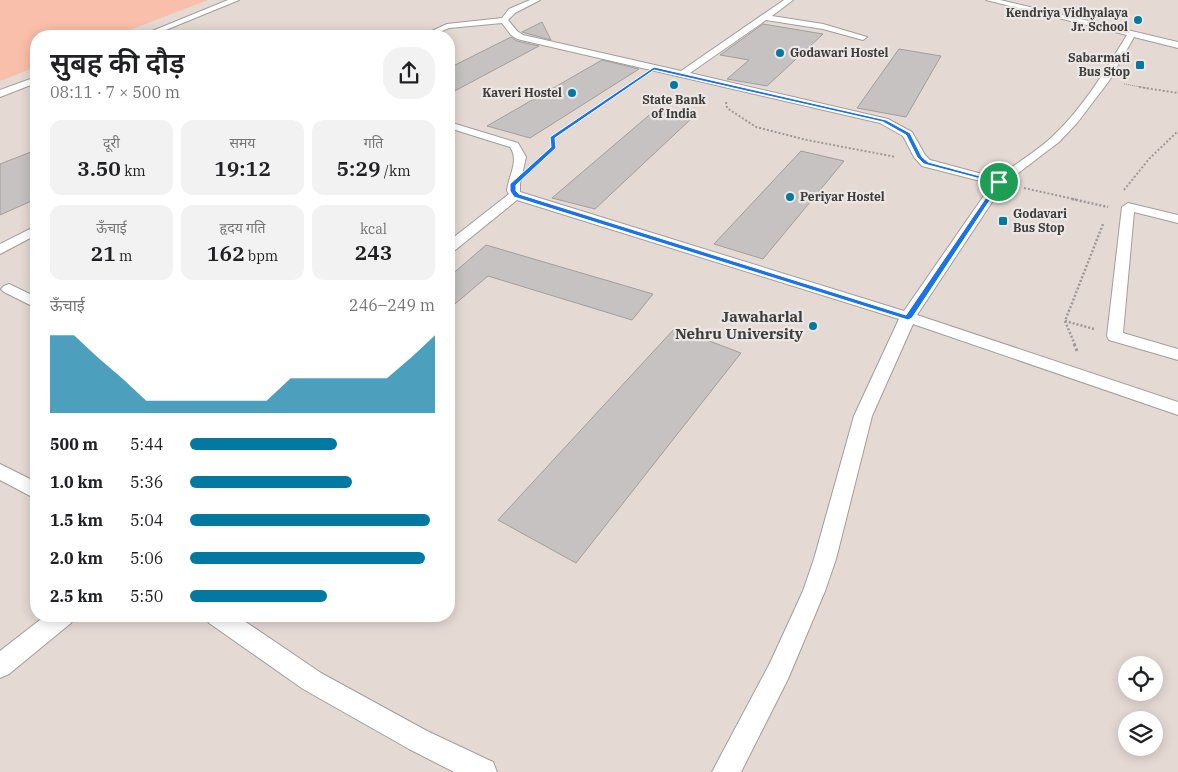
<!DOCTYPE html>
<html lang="hi">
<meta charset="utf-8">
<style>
:root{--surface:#fff;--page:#f2f2f2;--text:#202124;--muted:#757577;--accent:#0379a2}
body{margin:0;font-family:"IBM Plex Serif","Noto Sans Devanagari",serif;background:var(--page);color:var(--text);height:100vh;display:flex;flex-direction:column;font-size:19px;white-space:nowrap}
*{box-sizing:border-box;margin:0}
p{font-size:16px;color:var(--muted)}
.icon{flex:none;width:28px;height:28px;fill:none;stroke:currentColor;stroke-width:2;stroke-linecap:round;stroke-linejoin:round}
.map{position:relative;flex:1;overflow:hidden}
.details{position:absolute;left:30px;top:30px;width:425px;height:592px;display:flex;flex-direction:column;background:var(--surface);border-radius:20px;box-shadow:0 2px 12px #0003}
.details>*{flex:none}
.tools{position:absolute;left:1118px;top:656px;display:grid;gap:10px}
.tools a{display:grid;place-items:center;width:45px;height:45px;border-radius:50%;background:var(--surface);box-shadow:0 2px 12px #0003;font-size:25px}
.pin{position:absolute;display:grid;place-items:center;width:42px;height:42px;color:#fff;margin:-21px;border:2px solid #fff;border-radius:50%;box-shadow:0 1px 5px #0007}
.round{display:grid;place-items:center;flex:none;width:52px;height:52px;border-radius:20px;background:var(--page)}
.headline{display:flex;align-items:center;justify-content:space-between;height:85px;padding:0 20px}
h1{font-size:28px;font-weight:600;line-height:38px}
.metrics{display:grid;grid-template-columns:repeat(3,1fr);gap:8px;height:85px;padding:5px 20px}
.metrics div{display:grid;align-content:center;border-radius:12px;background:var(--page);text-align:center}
.metrics b{font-size:21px;font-weight:600}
.metrics small{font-size:14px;font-weight:400}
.metrics p{font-size:14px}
.chart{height:140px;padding:10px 20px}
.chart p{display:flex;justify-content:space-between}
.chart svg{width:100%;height:90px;margin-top:5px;fill:var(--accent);opacity:.7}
ul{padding:0 20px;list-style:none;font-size:16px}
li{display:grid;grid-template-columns:80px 60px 1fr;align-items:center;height:38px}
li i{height:12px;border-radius:6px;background:var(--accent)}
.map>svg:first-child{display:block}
.built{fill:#e5d9d4;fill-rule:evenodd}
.green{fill:#f9bfaa}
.building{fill:#c6c2c1;stroke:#a19e9c}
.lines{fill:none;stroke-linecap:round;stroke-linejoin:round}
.service-casing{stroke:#a19d9c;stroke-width:2}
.path-far3{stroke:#9b9998;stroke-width:1;stroke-dasharray:1 1;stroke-linecap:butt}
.path-far2{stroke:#9b9998;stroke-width:2;stroke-dasharray:2 2;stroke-linecap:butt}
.path-far1{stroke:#9b9998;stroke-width:2.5;stroke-dasharray:2 2;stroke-linecap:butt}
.path{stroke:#9b9998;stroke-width:3;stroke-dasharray:2.5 2.5;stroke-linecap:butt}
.service{fill:#fff;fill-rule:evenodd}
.route{fill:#1a73e8;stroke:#fff;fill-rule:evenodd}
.poi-dot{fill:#0379a2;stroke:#eae7e5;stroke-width:2}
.labels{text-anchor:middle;stroke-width:4.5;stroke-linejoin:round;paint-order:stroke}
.far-poi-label{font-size:12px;font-weight:bold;fill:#3d3c3b;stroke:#eae7e5;text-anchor:end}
.poi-label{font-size:15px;font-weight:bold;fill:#3d3c3b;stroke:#eae7e5;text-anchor:end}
</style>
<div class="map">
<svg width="1178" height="772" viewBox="0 0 1178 772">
<rect width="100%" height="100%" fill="#eae7e5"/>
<path class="built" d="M 0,0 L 1178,0 L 1178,772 L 0,772 ZM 36,36 L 449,36 L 449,616 L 36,616 ZM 1126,665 L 1154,665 L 1154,692 L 1126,692 ZM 1126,720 L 1154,720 L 1154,748 L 1126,748 Z"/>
<polygon class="green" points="0,0 208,0 114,36 36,36 36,67 0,81"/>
<g class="building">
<polygon points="542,22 551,40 522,32"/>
<polygon points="763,24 823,34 767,86 727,79 749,60 720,55"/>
<polygon points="511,37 517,41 539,46 449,94 449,68"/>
<polygon points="899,49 941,56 906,117 857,108"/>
<polygon points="602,60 639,69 530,138 487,126"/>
<polygon points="654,111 691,119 595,209 552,198"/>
<polygon points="36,150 36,199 0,215 0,164"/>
<polygon points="801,151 844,161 763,259 714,244"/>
<polygon points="486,245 653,294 632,320 488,276 449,309 449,277"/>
<polygon points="675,328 741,353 576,563 498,520"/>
</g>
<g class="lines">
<g class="service-casing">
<g id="service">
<polygon points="228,0 239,0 151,36 140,36"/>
<path d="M 530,0 L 540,0 L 515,13 L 508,20 L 517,31 L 523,35 L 681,71 L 784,0 L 793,0 L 772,16 L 823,24 L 867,37 L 863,40 L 823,29 L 766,20 L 690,73 L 888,119 L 912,132 L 925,155 L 930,160 L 997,178 C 1015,164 1036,152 1052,137 C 1083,108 1105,71 1127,35 L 986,0 L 1000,0 L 1178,42 L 1178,48 L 1134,37 L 1109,81 L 1077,123 L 1059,142 L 1004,184 L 917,315 L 1178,402 L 1178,415 L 913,324 L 872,416 L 836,559 L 825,591 L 788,679 L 741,772 L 712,772 L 770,663 L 803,591 L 814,559 L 854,416 L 899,319 L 517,200 L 454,251 L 449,252 L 449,241 L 509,194 L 507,191 C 508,176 520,161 510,147 L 449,128 L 449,122 L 518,143 L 526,157 L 520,184 L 520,192 L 904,311 L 992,184 L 922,166 L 914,157 L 903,136 L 880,123 L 517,39 L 511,35 L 502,23 L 449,28 L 431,36 L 421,36 L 447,24 L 502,18 L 509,9 Z"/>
<polygon points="36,77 36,83 0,97 0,90"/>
<polygon points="1128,203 1178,215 1178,223 1134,212 1123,333 1178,349 1178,360 1109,340 1107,336 1122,207"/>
<polygon points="36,226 36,235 0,254 0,244"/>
<polygon points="9,284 36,297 36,308 4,292 1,289 4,286"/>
<polygon points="0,464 36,482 36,499 0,480"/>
<polygon points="45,616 75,616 71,623 9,674 0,678 0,651"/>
<polygon points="205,616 237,616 321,673 427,731 493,762 497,772 454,772 409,749 303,689 209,623"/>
</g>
</g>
<g class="path-far3">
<polyline points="1124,84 1147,88"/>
<polyline points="624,88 634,81"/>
</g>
<g class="path-far2">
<polyline points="1139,87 1178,93"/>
<polyline points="726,102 727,108 756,127 807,140 896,157"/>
<polyline points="540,160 554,147 552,138 626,87"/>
<polyline points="1024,188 1078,200"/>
<polyline points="1124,190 1149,159 1178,131"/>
</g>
<g class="path-far1">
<polyline points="1072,199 1108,207"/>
<polyline points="1065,321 1094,329"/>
<polyline points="1075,345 1065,321 1103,224"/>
</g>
<polyline class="path" points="1074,344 1078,353"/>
<use href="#service" class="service"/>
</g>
<path class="route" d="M 654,67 L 886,120 L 910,133 L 922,157 L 928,162 L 1002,182 L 912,318 L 908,320 L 514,197 L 510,191 L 510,184 L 551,147 L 550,137 ZM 654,70 L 883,122 L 906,135 L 917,157 L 924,164 L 996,183 L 906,315 L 519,194 L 516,191 L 516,185 L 556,148 L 555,138 Z"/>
<g class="poi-dot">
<circle cx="1138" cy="20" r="5"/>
<circle cx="780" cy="53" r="5"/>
<rect x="1135" y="60" width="10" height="10" rx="2.5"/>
<circle cx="674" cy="85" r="5"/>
<circle cx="572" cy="93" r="5"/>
<circle cx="790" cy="197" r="5"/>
<rect x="998" y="216" width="10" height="10" rx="2.5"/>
<circle cx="813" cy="326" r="5"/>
</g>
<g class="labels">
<g class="far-poi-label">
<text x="1128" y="17">Kendriya Vidhyalaya<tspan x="1128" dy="14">Jr. School</tspan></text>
<text x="790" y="57" text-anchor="start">Godawari Hostel</text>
<text x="1130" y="62">Sabarmati<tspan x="1130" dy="14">Bus Stop</tspan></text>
<text x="562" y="97">Kaveri Hostel</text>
<text x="674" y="104" text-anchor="middle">State Bank<tspan x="674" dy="14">of India</tspan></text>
<text x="800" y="201" text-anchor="start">Periyar Hostel</text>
<text x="1013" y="218" text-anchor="start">Godavari<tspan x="1013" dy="14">Bus Stop</tspan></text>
</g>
<g class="poi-label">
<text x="803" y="322">Jawaharlal<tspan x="803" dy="17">Nehru University</tspan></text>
</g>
</g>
</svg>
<div class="tools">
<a><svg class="icon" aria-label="locate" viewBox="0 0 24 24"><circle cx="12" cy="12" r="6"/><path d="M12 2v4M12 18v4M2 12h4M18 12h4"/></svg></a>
<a><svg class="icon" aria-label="layers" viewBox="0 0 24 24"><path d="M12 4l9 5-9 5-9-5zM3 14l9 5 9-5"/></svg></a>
</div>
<div class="pin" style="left:999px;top:182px;background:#1e9e55"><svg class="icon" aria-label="arrive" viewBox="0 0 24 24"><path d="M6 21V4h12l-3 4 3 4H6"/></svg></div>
<section class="details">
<div class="headline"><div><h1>सुबह की दौड़</h1><p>08:11 · 7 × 500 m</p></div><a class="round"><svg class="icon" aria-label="share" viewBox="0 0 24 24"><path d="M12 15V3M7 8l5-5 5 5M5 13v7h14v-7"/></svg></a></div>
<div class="metrics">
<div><p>दूरी</p><b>3.50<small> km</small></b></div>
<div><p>समय</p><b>19:12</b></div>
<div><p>गति</p><b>5:29<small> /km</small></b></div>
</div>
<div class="metrics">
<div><p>ऊँचाई</p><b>21<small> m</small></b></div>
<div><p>हृदय गति</p><b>162<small> bpm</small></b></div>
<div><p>kcal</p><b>243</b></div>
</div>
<div class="chart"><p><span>ऊँचाई</span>246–249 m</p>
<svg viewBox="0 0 160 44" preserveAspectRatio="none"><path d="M0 44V6L10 6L20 17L30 27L40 38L50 38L60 38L70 38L80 38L90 38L100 27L110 27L120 27L130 27L140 27L150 17L160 6V44z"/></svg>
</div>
<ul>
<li><b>500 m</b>5:44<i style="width:60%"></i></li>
<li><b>1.0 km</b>5:36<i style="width:66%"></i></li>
<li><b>1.5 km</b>5:04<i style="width:98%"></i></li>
<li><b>2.0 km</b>5:06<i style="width:96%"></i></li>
<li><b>2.5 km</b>5:50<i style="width:56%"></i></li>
</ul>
</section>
</div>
